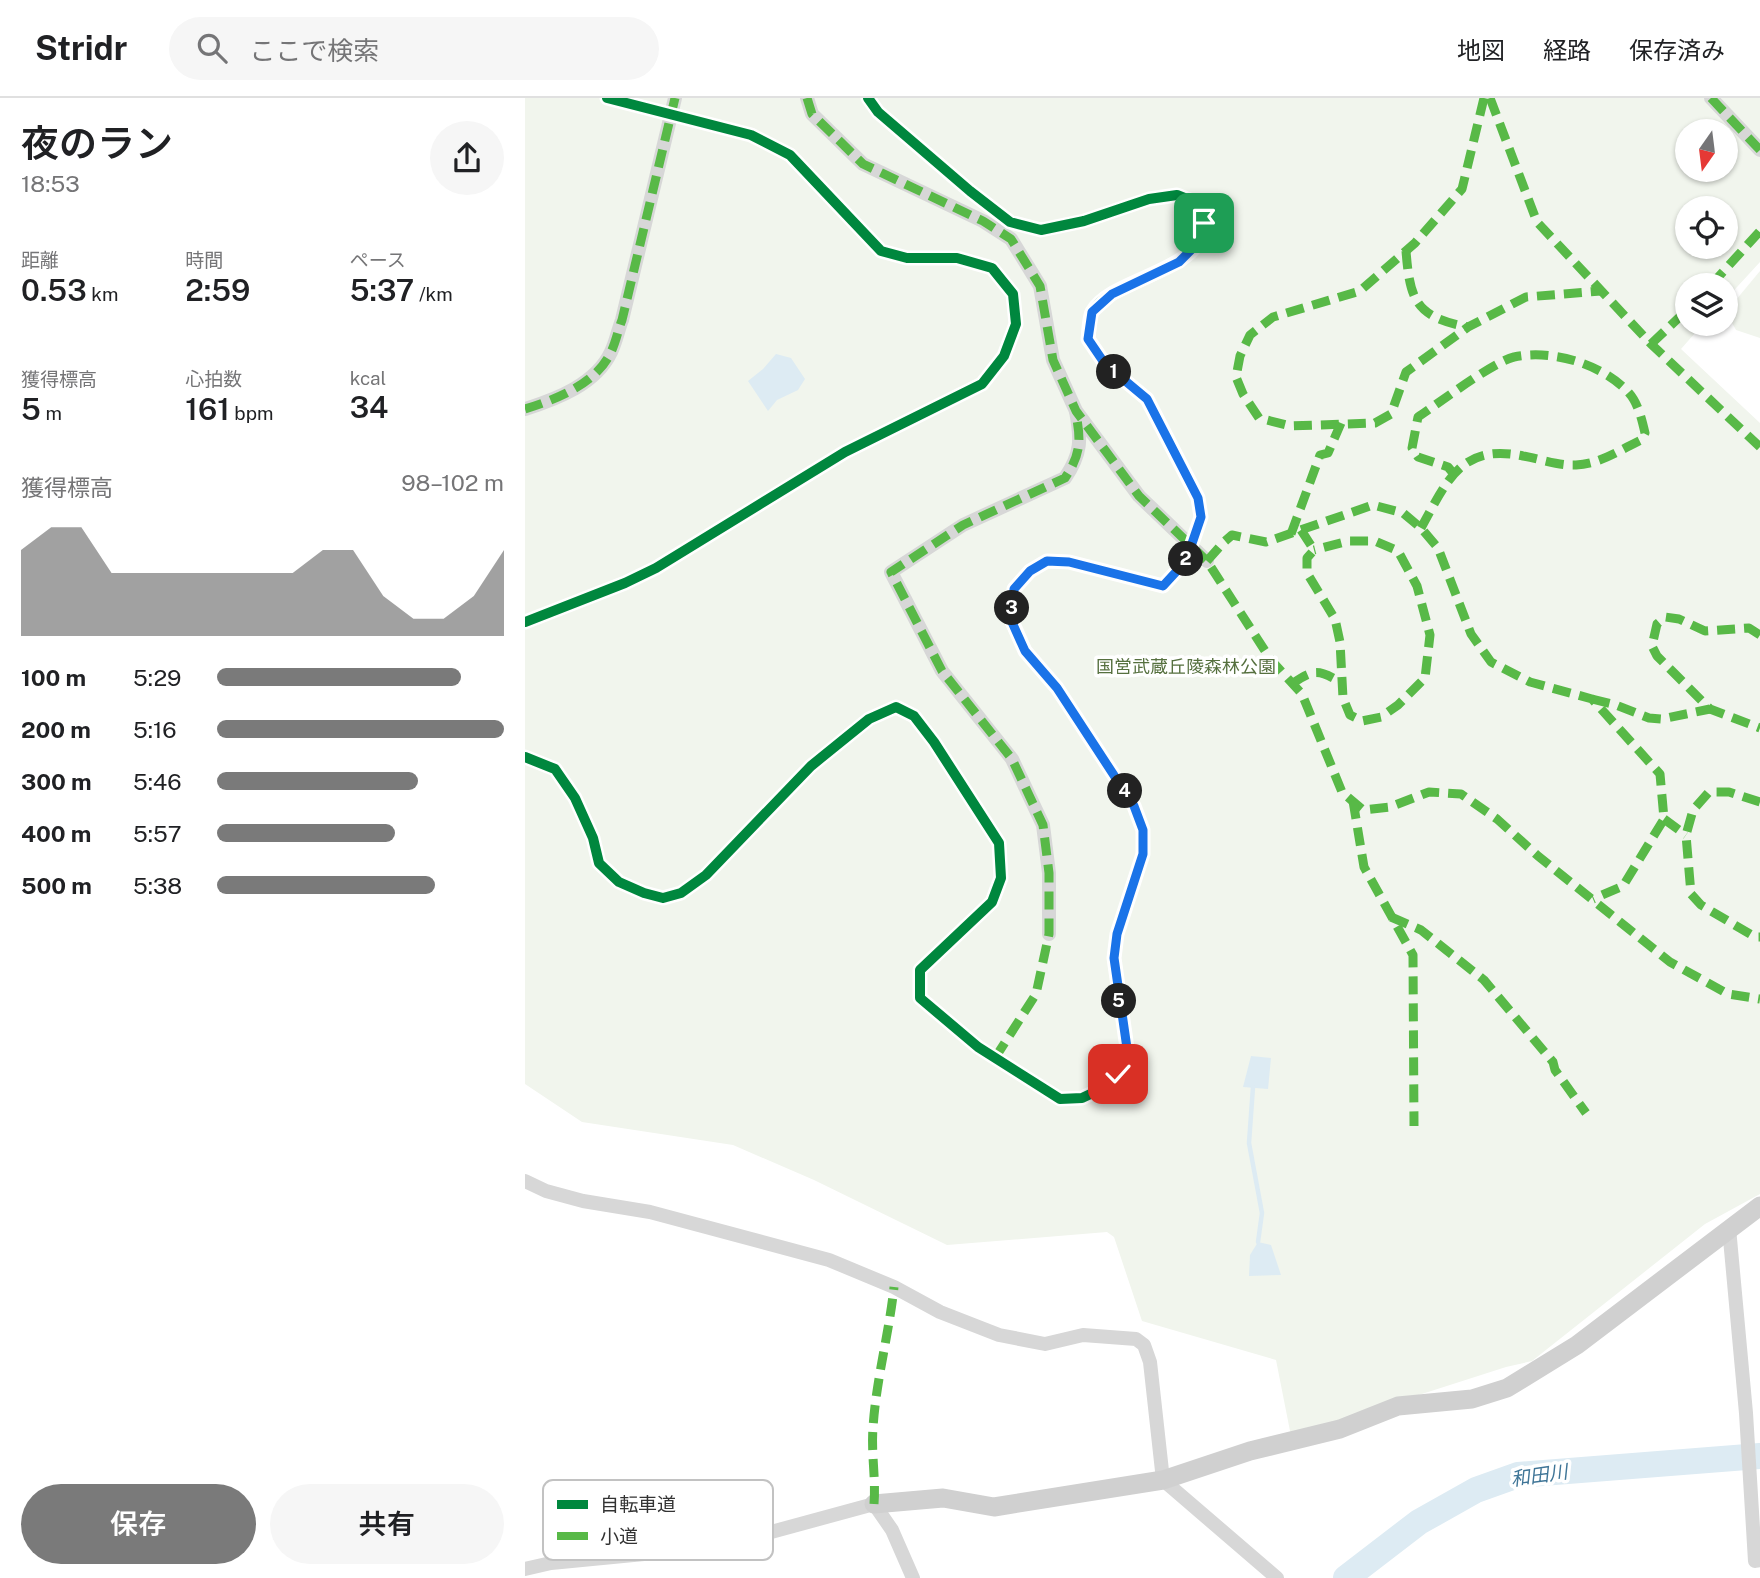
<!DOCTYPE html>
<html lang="ja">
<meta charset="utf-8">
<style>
:root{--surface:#fff;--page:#f6f6f6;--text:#202124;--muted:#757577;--line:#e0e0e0;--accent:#7a7a7a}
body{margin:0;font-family:"Public Sans","Noto Sans JP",sans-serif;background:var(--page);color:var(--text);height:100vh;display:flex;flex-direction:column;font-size:26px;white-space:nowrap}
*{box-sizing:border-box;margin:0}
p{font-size:23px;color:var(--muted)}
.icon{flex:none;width:38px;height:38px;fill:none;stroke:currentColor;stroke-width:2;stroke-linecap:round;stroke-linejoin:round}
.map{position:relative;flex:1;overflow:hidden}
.side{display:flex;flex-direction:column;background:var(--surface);width:525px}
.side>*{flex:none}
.needle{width:46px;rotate:194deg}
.fabs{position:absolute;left:1150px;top:21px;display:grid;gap:14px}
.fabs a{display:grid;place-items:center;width:63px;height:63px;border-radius:50%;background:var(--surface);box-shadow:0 2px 5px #0004;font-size:35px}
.pin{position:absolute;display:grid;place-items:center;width:60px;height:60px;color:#fff;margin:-30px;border-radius:14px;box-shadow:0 4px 10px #0006}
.km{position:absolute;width:35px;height:35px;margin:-18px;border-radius:50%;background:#222;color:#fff;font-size:19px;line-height:35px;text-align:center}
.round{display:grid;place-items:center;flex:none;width:74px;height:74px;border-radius:37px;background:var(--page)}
.summary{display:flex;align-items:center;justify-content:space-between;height:119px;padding:0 21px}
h1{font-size:38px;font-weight:600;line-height:52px}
.figures{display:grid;grid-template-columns:repeat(3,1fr);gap:10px;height:119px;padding:7px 21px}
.figures div{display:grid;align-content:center}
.figures b{font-size:30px;font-weight:600}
.figures small{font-size:19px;font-weight:400}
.figures p{font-size:19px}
.chart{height:196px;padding:14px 21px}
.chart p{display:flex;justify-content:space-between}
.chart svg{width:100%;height:126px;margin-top:7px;fill:var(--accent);opacity:.7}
.button{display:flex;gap:14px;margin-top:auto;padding:14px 21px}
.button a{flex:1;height:80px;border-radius:42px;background:var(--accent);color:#fff;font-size:28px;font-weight:600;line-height:80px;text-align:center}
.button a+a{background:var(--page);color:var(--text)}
ul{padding:0 21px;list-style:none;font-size:23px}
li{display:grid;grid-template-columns:112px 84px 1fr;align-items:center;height:52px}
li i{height:18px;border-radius:9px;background:var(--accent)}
header{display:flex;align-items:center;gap:42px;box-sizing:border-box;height:98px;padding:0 35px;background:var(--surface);border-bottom:2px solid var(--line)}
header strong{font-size:33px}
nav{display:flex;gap:38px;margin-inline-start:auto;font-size:24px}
.search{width:490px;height:63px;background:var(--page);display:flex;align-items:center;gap:18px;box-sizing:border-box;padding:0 24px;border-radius:38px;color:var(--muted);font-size:26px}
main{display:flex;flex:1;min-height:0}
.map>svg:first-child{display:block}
.green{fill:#f1f5ed;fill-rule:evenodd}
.water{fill:#ddebf3}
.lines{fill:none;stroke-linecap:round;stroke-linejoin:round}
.stream{stroke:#ddebf3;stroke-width:4.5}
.river{stroke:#ddebf3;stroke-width:26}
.street{stroke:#d7d7d7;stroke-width:14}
.secondary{stroke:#d0d0d0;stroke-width:19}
.quiet{stroke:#58b947;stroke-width:9;stroke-dasharray:18 9;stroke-linecap:butt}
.cycleway-casing{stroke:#fff;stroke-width:15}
.cycleway{stroke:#00873e;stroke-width:10}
.route-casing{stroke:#fff;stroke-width:14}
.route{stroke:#1a73e8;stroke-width:9}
.labels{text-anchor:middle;stroke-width:7;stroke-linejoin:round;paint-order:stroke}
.park-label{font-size:18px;fill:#56703f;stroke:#fff}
.water-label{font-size:19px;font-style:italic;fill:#3f7597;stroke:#fff}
.key{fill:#fff;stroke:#c2c2c2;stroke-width:2}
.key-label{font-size:19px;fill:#333}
</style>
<header>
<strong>Stridr</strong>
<div class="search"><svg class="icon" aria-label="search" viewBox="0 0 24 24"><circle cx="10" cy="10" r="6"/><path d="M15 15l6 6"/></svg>ここで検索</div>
<nav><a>地図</a><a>経路</a><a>保存済み</a></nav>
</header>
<main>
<section class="side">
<div class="summary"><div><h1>夜のラン</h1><p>18:53</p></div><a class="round"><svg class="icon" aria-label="share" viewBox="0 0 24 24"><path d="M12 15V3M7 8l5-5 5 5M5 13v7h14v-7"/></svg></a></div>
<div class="figures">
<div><p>距離</p><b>0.53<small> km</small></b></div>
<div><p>時間</p><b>2:59</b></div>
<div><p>ペース</p><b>5:37<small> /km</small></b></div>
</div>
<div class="figures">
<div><p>獲得標高</p><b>5<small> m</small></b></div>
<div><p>心拍数</p><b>161<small> bpm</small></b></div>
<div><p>kcal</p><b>34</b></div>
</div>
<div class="chart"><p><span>獲得標高</span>98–102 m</p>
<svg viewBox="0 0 160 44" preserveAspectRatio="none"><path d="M0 44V14L10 6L20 6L30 22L40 22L50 22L60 22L70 22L80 22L90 22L100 14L110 14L120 30L130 38L140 38L150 30L160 14V44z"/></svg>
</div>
<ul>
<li><b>100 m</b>5:29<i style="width:85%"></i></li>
<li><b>200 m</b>5:16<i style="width:100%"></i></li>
<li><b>300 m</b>5:46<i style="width:70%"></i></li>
<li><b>400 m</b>5:57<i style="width:62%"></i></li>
<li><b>500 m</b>5:38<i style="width:76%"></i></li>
</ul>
<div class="button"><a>保存</a><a>共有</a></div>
</section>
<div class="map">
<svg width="1235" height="1480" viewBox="0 0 1235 1480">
<rect width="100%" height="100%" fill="#fff"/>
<g class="green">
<path d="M 0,0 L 1235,0 L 1235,164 L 1201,201 L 1200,187 L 1162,187 L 1162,226 L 1178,226 L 1156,251 L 1235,325 L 1235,1096 L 1180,1126 L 1007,1263 L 981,1269 L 766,1338 L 751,1262 L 617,1223 L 589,1139 L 582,1134 L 422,1147 L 289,1082 L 208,1047 L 57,1024 L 0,986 ZM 1162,33 L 1200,33 L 1200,72 L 1162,72 ZM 1162,110 L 1200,110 L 1200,149 L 1162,149 Z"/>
<polygon points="1235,173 1235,240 1211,232 1201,214"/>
</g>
<g class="water">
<polygon points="251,256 266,260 280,281 273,292 252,302 243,313 223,283 238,271"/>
<polygon points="726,958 746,960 743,991 718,989"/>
<polygon points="733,1144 746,1147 756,1177 724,1178 725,1157"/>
</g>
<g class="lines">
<polyline class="stream" points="728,989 724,1045 737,1115 733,1144"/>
<polyline class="river" points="821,1480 894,1424 951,1392 993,1377 1235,1358"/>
<g class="street">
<polyline points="282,0 287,16 338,66 458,123 486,141 515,188 528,262 551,313 614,398 682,463"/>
<polyline points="1186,0 1235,52"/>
<path d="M 0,311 C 32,301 71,286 86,254 C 91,244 93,232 97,222 L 150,0"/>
<path d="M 524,836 L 524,775 L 518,727 L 487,661 L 417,573 L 366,474 L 438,427 L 540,380 C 557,355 556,341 551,313"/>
<polyline points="0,1083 21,1093 58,1103 125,1114 304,1162 369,1189 415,1214 474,1237 520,1246 558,1237 611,1241 619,1247 625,1264 638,1382 752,1480"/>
<polyline points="1204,1130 1221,1315 1230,1463 1235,1462"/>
<polyline points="0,1471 26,1465 191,1449 349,1406 367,1432 388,1480"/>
</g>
<polyline class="secondary" points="349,1406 418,1400 469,1409 638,1382 725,1353 815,1331 873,1308 947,1301 982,1290 1052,1247 1235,1108"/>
<g class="quiet">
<polyline points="282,0 287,16 338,66 458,123 486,141 515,188 528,262 551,313 614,398 682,463 746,562 777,596 817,694 838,712 865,709 904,694 936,696 972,721 1013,758 1145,864 1203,896 1235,901"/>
<polyline points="959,0 937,91 890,145 835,193 748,219 725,237 715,258 711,279 718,296 734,320 765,328 850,325 866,316 881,274 943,229 1001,199 1076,193"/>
<polyline points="965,0 1012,124 1126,246 1235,349"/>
<polyline points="1186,0 1235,52"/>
<path d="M 881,153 C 885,203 891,219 943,229"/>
<polyline points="1186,187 1235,133"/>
<polyline points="1126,246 1162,212"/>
<path d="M 0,311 C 32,301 71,286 86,254 C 91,244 93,232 97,222 L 150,0"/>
<path d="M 896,430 C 922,383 936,345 998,358 C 1015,361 1035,368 1051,367 C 1075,366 1095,352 1116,342 L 1120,335 C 1117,322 1113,305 1104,295 C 1078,266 1027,251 989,259 C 968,264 914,305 893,319 L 887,350 L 893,359 L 923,369 L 928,375"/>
<polyline points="776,432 789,452 782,460 782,475 810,521 815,544 818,600 825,617 837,623 856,619 873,607 900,580 905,537 892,488 873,453 850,443 824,443 789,452"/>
<polyline points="766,436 795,357 803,355 816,325"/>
<polyline points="682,463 699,444 707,437 741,444 848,407 878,415 896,430 913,450 946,536 966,564 1005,584 1067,601 1135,676 1139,721 1098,788 1068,801"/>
<polyline points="1235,537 1224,530 1180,533 1154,521 1140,519 1132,526 1127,548 1132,558 1185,611 1235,630"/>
<path d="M 767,586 C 790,570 794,572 817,585"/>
<polyline points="1067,601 1091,607 1124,620 1137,621 1185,611"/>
<polyline points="828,703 839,769 888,857 889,1028"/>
<polyline points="1235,704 1204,694 1184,694 1168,712 1161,737 1166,796 1176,807 1230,839 1235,839"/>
<polyline points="1139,721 1161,737"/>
<polyline points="866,819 896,832 959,882 1028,964 1030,972 1061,1015"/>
<path d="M 470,960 L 511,896 L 524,836 L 524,775 L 518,727 L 487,661 L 417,573 L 366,474 L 438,427 L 540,380 C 556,356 556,343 551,316"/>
<path d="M 349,1406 C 351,1380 346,1355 348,1330 C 351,1282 364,1236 369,1189"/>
</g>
<g class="cycleway-casing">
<g id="cycleway">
<polyline points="0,524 100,485 131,470 320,354 457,286 479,258 491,226 488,196 467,170 432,160 382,160 356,153 265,57 226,37 82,0"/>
<path d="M 0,659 L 30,671 L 50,700 L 68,740 L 74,765 L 94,784 L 119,795 L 138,800 L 156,795 L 181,777 L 286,668 L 344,621 L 371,609 L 389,618 L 409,644 L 474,745 L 476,780 L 467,804 L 395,872 L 395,900 L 453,949 L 535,1001 L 557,1000 L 576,991 L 593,976 L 602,950 L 589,860 L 592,836 L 618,756 L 618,732 L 609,708 L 532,590 L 500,553 L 486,521 L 489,491 L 505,473 L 522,463 L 544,464 L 638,488 L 661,463 L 676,419 L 673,400 L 622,301 L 580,266 L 563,241 C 564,233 564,220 567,214 C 587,179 679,174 679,126 C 679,120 674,111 672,105 L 652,97 L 624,101 L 559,123 L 516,132 L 485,124 L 445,93 L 353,14 L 343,0"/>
</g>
</g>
<use href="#cycleway" class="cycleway"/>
</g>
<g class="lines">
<g class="route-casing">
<polyline id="route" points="593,976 602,950 589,860 592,836 618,756 618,732 609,708 532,590 500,553 486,522 489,491 505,473 522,463 544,464 638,488 661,463 676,419 673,400 622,301 580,266 563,241 567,214 587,196 654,164 675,143 679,125"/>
</g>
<use href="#route" class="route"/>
</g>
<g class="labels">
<g class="park-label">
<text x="661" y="575">国営武蔵丘陵森林公園</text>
</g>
<g class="water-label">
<text transform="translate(1014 1377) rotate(-8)" y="7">和田川</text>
</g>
</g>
<rect x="18" y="1382" width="230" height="80" rx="10" class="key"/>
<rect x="32" y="1402" width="31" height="9" fill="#00873e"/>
<rect x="32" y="1434" width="31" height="8" fill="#58b947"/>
<g class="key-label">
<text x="75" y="1413">自転車道</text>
<text x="75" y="1445">小道</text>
</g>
</svg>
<div class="fabs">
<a><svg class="needle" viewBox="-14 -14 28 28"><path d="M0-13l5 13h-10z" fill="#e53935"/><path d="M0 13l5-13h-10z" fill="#757577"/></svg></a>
<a><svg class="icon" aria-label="locate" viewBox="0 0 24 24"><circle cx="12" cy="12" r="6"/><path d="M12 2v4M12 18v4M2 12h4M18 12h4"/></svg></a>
<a><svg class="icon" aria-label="layers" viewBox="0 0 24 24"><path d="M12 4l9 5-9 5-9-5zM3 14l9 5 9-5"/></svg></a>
</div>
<div class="pin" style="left:679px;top:125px;background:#1e9e55"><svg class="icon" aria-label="arrive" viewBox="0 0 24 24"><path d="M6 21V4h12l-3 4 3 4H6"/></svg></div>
<div class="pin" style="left:593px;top:976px;background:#d93025"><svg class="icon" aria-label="check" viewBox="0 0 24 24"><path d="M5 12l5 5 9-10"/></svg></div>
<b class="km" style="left:589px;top:274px">1</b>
<b class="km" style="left:661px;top:461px">2</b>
<b class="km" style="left:487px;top:510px">3</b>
<b class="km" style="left:600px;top:693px">4</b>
<b class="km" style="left:594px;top:903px">5</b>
</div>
</main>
